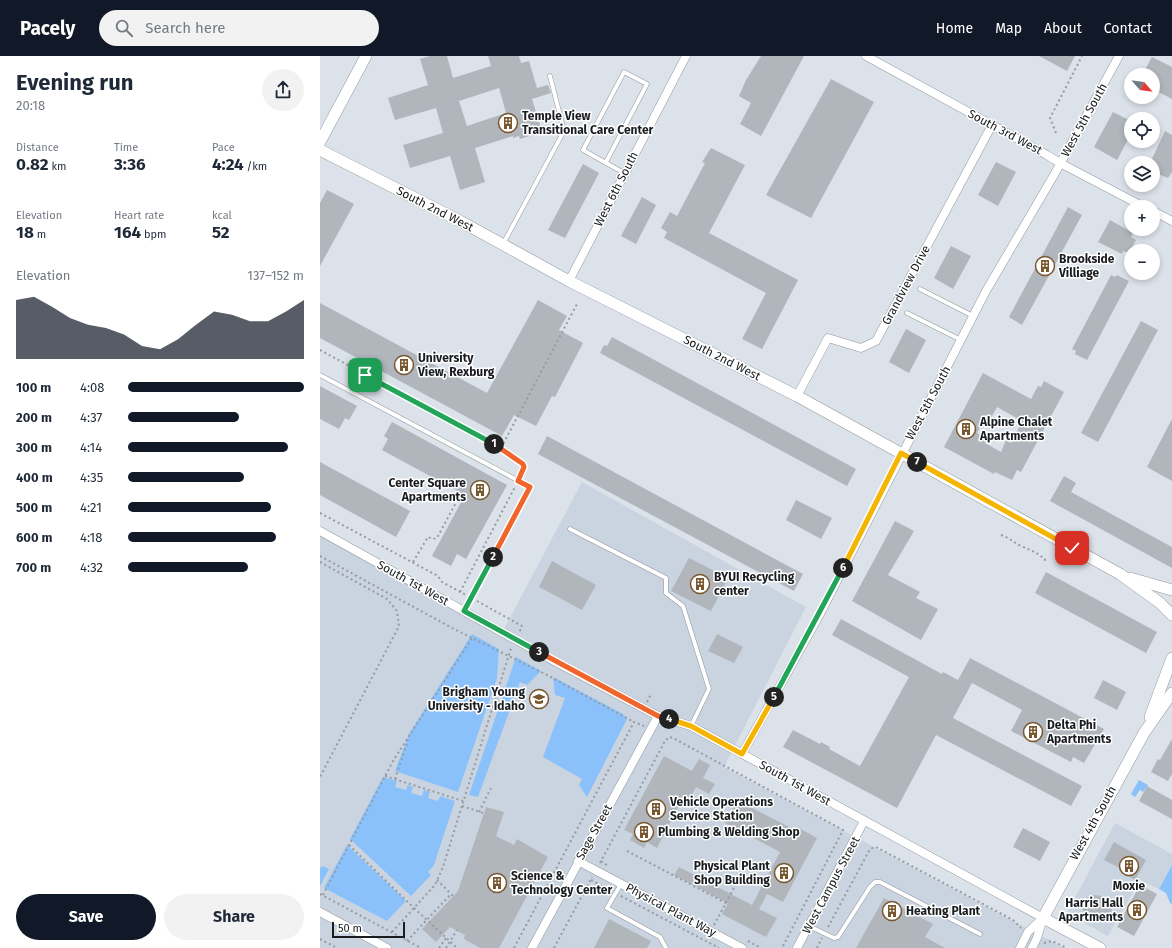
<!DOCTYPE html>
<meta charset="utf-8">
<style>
:root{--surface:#fff;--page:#f2f2f3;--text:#1f2937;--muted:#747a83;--accent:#111827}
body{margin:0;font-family:"Fira Sans",sans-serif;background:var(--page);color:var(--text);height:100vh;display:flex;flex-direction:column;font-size:15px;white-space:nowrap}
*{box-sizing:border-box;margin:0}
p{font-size:13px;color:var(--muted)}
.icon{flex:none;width:22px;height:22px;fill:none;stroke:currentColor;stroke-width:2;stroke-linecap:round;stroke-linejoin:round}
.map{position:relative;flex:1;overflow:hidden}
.sheet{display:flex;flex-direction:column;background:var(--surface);width:320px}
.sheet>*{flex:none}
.needle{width:26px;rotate:118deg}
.tools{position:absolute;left:804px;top:12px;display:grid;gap:8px}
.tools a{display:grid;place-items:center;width:36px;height:36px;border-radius:50%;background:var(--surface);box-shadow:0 2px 6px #0003;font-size:20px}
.scale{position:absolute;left:12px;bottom:10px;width:73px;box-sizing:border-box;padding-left:4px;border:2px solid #1a1c1f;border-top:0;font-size:11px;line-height:14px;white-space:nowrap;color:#1a1c1f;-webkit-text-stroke:3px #fff;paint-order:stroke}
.pin{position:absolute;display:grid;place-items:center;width:34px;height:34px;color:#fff;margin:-17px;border-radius:8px;box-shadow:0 2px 6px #0006}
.km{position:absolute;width:20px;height:20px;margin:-10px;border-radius:50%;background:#222;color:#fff;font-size:11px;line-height:20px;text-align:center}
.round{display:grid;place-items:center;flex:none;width:42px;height:42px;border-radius:21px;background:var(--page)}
.headline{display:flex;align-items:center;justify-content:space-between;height:68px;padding:0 16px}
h1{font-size:22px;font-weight:700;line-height:30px}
.metrics{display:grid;grid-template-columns:repeat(3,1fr);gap:6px;height:68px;padding:4px 16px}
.metrics div{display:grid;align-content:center}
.metrics b{font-size:17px;font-weight:700}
.metrics small{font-size:11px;font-weight:400}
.metrics p{font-size:11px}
.chart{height:112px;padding:8px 16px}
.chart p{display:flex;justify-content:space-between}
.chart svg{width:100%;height:72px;margin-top:4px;fill:var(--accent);opacity:.7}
.action{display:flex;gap:8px;margin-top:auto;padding:8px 16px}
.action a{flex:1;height:46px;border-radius:24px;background:var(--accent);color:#fff;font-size:16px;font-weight:700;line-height:46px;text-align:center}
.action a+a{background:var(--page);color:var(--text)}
ul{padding:0 16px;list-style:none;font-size:13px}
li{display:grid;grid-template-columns:64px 48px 1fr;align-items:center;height:30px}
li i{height:10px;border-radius:5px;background:var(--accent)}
header{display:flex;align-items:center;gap:24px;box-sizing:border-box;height:56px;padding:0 20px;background:var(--accent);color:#fff}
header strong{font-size:19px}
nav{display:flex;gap:22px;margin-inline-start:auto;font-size:14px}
.search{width:280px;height:36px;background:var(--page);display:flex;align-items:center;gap:10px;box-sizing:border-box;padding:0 14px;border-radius:22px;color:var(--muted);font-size:15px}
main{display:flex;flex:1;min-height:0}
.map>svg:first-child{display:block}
.built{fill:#c9d4e0}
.green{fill:#8ac1fb}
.building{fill:#b0b6bc;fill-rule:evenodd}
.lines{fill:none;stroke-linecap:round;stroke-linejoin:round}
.lane-casing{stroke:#93989e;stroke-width:5}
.street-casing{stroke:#93989e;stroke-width:9}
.secondary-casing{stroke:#93989e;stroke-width:12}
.path{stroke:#969ba1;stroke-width:2;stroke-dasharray:2 3;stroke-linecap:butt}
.lane{stroke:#fff;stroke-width:4}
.street{stroke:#fff;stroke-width:8}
.secondary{stroke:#fff;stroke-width:11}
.split-1-casing{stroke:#fff;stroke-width:8}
.split-2-casing{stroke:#fff;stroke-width:8}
.split-3-casing{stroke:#fff;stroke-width:8}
.split-4-casing{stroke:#fff;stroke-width:8}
.split-5-casing{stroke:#fff;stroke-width:8}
.split-6-casing{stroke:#fff;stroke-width:8}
.split-7-casing{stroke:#fff;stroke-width:8}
.split-8-casing{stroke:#fff;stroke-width:8}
.split-1{stroke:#22a559;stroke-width:5}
.split-2{stroke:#f0652b;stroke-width:5}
.split-3{stroke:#22a559;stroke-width:5}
.split-4{stroke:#f0652b;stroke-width:5}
.split-5{stroke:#f5b400;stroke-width:5}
.split-6{stroke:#22a559;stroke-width:5}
.split-7{stroke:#f5b400;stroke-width:5}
.split-8{stroke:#f5b400;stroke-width:5}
.labels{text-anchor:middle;stroke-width:3;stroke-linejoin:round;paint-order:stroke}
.poi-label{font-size:12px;font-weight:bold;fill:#1a1c1f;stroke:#fff;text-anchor:start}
.street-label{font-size:12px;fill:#1a1c1f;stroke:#fff}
</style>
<header>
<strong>Pacely</strong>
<div class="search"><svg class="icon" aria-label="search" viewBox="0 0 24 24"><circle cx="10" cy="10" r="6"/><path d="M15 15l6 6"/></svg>Search here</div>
<nav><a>Home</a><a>Map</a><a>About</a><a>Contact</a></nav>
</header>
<main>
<section class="sheet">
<div class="headline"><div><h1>Evening run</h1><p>20:18</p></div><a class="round"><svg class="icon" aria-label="share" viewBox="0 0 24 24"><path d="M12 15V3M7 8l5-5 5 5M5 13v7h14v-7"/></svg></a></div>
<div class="metrics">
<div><p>Distance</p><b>0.82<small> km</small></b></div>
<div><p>Time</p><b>3:36</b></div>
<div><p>Pace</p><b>4:24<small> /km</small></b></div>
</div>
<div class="metrics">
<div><p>Elevation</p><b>18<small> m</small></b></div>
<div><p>Heart rate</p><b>164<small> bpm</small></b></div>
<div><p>kcal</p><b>52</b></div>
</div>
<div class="chart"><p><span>Elevation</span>137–152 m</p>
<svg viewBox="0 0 160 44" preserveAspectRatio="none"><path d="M0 44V8L10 6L20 12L30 19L40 23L50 25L60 29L70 36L80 38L90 32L100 23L110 15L120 17L130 21L140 21L150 15L160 8V44z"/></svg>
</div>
<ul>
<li><b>100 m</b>4:08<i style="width:100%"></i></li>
<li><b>200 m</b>4:37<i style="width:63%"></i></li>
<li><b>300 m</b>4:14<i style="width:91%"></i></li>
<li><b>400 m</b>4:35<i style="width:66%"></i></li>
<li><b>500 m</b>4:21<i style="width:81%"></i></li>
<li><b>600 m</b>4:18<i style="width:84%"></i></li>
<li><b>700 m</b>4:32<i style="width:68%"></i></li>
</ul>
<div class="action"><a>Save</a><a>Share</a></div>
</section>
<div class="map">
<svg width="852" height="892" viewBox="0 0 852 892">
<rect width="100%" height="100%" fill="#dce2e9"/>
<g class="built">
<polygon points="262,426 486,551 404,711 744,892 0,892 0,474 183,575"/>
<polygon points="795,767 852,798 852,809 839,833 820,824 788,880 750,859 748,855"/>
</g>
<g class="green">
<polygon points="152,578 179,593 177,622 138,736 75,715 89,678"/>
<polygon points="196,601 221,615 207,629 200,626 158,741 149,739"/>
<polygon points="233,621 303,658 307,663 267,741 259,729 262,723 223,701 245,642 235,639"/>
<polygon points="63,721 77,725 75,731 86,734 88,729 93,731 91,737 102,740 104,734 110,736 108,742 118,745 120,740 135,745 114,809 108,816 111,819 91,840 30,783"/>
<polygon points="819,724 828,729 823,736 820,734 815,741 811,738"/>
<polygon points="27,789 86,845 67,865 4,832"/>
<polygon points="852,809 852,848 850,847 846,837 839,833"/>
<polygon points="3,810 9,813 0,830 0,812"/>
</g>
<g class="building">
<path d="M 110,0 L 127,0 L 133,22 L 171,10 L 168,0 L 199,0 L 201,7 L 209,5 L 217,32 L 228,29 L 231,37 L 212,43 L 221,72 L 208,76 L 210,80 L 200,83 L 199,80 L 193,82 L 193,80 L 155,92 L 165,126 L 140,134 L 130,100 L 90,112 L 83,89 L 123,77 L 116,52 L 75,64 L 68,42 L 108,29 L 100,3 ZM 179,32 L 186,57 L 147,70 L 139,45 Z"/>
<polygon points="441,0 484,0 441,80 420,68 431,47 419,40 426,24"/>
<polygon points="719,0 755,0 747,15"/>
<polygon points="832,1 852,11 852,43 833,33 833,19 822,19"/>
<polygon points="511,23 554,46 491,162 446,139"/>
<polygon points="793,56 811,65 811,78 797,104 774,91"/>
<polygon points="845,75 852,79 852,116 848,122 833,116 833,107 830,107"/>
<polygon points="391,92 425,109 389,177 478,224 442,293 422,283 446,237 344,182 347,176 341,172 350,156 357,160 385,107 382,106"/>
<polygon points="676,106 696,116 678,150 658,139"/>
<polygon points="263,108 279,117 245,182 228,174"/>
<polygon points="7,134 34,148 0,210 0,147"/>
<polygon points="322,141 336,149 316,188 301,180"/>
<polygon points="748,151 762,159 702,269 689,261"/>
<polygon points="790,164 813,177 811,181 816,184 809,197 803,195 802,198 778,186"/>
<polygon points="631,190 651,200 633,233 614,222"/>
<polygon points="791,219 795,221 797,219 809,225 767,304 755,298 756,295 752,293"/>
<polygon points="218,244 247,260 239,274 263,287 235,341 232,340 216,370 194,359 182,380 0,282 0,247 167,337"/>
<polygon points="821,265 838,274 778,386 761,377"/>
<polygon points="586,273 606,284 589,317 569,306"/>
<polygon points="292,281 536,413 527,430 280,297 284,289 287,290"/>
<path d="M 663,317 L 711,343 L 718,330 L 721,331 L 724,325 L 744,336 L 701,416 L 697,414 L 692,424 L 675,416 L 674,418 L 624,391 ZM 677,351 L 702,365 L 691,387 L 686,384 L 681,396 L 665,387 L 668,383 L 657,377 L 666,360 L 671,362 Z"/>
<polygon points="0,330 37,350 29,364 25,362 19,373 0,363"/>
<polygon points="852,363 852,425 827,411"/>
<polygon points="72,366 187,429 146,503 137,498 131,510 112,500 145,439 62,394 68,383 64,380"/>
<polygon points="227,380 483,518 474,535 218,398"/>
<polygon points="0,406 90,455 76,481 0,439"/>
<polygon points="744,420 756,427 751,436 852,491 852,512 730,445"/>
<polygon points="476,444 512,462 501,483 466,464"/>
<polygon points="575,465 594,475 568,519 600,536 596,542 618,553 601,584 532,545"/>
<polygon points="369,502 408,522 391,555 351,535"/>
<polygon points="232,505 276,529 262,554 219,531"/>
<polygon points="726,516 837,576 826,597 715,537"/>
<polygon points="521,563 622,618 623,616 638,624 650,602 784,673 764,707 753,701 751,706 691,675 702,654 652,627 633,662 762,730 751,750 616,679 577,752 463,691 473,674 500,688 501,686 510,691 509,693 540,710 589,621 512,579"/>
<polygon points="397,578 423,591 414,607 388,595"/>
<polygon points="783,624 806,636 797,654 774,642"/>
<polygon points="852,683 852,718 848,725 831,716 838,703 840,704"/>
<polygon points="344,700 372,715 379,703 390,709 383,722 395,728 389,738 376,731 366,750 360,747 337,792 327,786 324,792 310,784 313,778 304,774"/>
<polygon points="827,730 852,744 852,763 819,745"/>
<polygon points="417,744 475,774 477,771 497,782 463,846 447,838 439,853 457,862 446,881 402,858 408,847 354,819 359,811 432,849 460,796 405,767"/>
<polygon points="166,751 184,756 176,780 194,789 197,783 228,801 179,892 160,892 144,883 145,879 130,871 116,886 102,873 138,835"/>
<polygon points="703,772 730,786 720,805 693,791"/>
<polygon points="794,786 826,804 815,824 806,819 808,816 784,804"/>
<polygon points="820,829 837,838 814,880 797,871"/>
<polygon points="773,839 782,840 784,842 787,847 790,849 792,855 779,863 767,859 762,853 763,847 768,841"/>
<polygon points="564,842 613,868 605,881 625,892 536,892"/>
<polygon points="289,863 331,885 327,892 274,892"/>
</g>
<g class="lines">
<g class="lane-casing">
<g id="lane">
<polyline points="286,106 327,28 304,16 263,94 304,117"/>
<polyline points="183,188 244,75 230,20"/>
<polyline points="600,233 653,260"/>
<polyline points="587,257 641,284"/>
<polyline points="0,319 210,431 144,555"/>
<polyline points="250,473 346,522 346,537 363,550 389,633 371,670"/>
<polyline points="301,828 287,852 340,881 346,892"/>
<polyline points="489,870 514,882 518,881 550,831 555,826 560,826 660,878"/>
</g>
</g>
<g class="street-casing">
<g id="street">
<polyline points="546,0 727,99 740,107 824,151"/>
<polyline points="833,155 852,165"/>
<polyline points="249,225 366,0"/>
<polyline points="477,340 508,282 541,292 556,285 672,69"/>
<polyline points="0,475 234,605 323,652 338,660 371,670 723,862"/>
<polyline points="422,698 500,558 666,235 734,119 799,0"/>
<polyline points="258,805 422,892"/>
<polyline points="0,856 67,892"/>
<polyline points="212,892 338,660"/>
<polyline points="477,892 544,765"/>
<polyline points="700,892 708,876 723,862 717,882 712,892"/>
</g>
</g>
<g class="secondary-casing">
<g id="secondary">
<polyline points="0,86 46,0"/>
<polyline points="0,94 140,165 249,225 477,340 800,518 840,547 852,559"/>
<polyline points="810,522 852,534"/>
<polyline points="830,661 852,602"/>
<polyline points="780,892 723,862 824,677 852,637"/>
</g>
</g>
<g class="path">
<polyline points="736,77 730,62 762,0"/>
<polyline points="0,294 181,392"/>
<polyline points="201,420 204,411 203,408 181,392 257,248"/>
<polyline points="0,457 118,520 122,526 146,539"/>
<path d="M 681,479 C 690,482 693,486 701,490 C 712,495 718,496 727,506"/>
<polyline points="0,500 134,573 227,619 314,666"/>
<polyline points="0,506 67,543 77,555 79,570 0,721"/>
<polyline points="93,506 108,481 113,483 117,482 139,441"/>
<polyline points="140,536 195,431"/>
<polyline points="157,545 202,570 199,577"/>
<polyline points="327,646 331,638"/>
<polyline points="65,720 143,745"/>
<polyline points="75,723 88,684"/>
<polyline points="142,750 163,757"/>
<polyline points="159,756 171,732"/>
<polyline points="29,789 94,852"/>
<polyline points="307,795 406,847"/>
<polyline points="281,805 288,810"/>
<polyline points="280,807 345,685 349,681 353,682 523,774 462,892"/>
<polyline points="117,824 131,838"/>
<polyline points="271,824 290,834"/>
<polyline points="0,838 101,892"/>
<polyline points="3,839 73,705 152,582"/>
<polyline points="301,840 399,892"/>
<polyline points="94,852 137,892"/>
<polyline points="394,869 415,830"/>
<polyline points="508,871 550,793 556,791 693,864 701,872"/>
<polyline points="72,876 115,829 123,811 191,592"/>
<polyline points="0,883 17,892"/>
<polyline points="87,885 131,838 133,840"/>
<polyline points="428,885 441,892"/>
<polyline points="724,887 732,885 747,892"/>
<polyline points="119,892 126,882"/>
<polyline points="126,892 137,874"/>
<polyline points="194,892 314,666 324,670"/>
<polyline points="234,892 272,821"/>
<polyline points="497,892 502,882"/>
</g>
<use href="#lane" class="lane"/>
<use href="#street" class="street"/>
<use href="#secondary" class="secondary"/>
</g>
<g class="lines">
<g class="split-1-casing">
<polyline id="split-1" points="45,319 174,388"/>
</g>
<g class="split-2-casing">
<polyline id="split-2" points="173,501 210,431 198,425 204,411 203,408 174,388"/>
</g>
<g class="split-3-casing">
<polyline id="split-3" points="173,501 144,555 219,596"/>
</g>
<g class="split-4-casing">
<polyline id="split-4" points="219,596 338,660 349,663"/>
</g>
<g class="split-5-casing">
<polyline id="split-5" points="349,663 371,670 422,698 454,641"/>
</g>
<g class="split-6-casing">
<polyline id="split-6" points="454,641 523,512"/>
</g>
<g class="split-7-casing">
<polyline id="split-7" points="523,512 581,397 597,406"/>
</g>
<g class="split-8-casing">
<polyline id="split-8" points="597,406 752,492"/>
</g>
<use href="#split-1" class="split-1"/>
<use href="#split-2" class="split-2"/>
<use href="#split-3" class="split-3"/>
<use href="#split-4" class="split-4"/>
<use href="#split-5" class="split-5"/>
<use href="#split-6" class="split-6"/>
<use href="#split-7" class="split-7"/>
<use href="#split-8" class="split-8"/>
</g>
<defs>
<g id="building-ring" transform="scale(1)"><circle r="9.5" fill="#fff" stroke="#79572e" stroke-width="1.5"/><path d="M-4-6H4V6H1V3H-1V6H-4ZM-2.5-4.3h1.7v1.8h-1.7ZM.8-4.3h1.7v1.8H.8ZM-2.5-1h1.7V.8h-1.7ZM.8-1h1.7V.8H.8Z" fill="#79572e"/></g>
<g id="university-ring" transform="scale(1)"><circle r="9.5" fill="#fff" stroke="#79572e" stroke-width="1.5"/><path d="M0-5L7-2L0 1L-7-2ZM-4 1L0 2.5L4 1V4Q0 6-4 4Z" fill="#79572e"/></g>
</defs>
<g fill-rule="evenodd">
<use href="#building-ring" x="188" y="67"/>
<use href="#building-ring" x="725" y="210"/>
<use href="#building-ring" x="84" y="309"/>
<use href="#building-ring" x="646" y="373"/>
<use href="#building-ring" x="160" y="434"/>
<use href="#building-ring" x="380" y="528"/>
<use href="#university-ring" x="219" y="643"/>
<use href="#building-ring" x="713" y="676"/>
<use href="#building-ring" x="336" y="753"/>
<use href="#building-ring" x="324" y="776"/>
<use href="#building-ring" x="809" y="810"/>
<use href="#building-ring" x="464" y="817"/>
<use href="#building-ring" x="177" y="827"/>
<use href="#building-ring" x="817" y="854"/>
<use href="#building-ring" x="572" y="855"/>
</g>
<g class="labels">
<g class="poi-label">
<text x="202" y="64">Temple View<tspan x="202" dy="14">Transitional Care Center</tspan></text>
<text x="739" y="207">Brookside<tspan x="739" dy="14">Villiage</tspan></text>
<text x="98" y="306">University<tspan x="98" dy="14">View, Rexburg</tspan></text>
<text x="660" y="370">Alpine Chalet<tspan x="660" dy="14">Apartments</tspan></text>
<text x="146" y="431" text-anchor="end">Center Square<tspan x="146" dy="14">Apartments</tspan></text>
<text x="394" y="525">BYUI Recycling<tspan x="394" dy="14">center</tspan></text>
<text x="205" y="640" text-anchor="end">Brigham Young<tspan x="205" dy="14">University - Idaho</tspan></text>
<text x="727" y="673">Delta Phi<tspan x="727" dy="14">Apartments</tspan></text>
<text x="350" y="750">Vehicle Operations<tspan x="350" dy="14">Service Station</tspan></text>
<text x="338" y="780">Plumbing &amp; Welding Shop</text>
<text x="450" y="814" text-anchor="end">Physical Plant<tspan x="450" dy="14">Shop Building</tspan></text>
<text x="191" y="824">Science &amp;<tspan x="191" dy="14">Technology Center</tspan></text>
<text x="809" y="834" text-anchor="middle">Moxie</text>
<text x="803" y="851" text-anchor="end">Harris Hall<tspan x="803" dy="14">Apartments</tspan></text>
<text x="586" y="859">Heating Plant</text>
</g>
<g class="street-label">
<text transform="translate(764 64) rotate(-61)" y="4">West 5th South</text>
<text transform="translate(685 76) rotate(28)" y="4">South 3rd West</text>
<text transform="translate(296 133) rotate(-63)" y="4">West 6th South</text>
<text transform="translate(115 153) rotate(27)" y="4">South 2nd West</text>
<text transform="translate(586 229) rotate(-62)" y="4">Grandview Drive</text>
<text transform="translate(402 302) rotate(27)" y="4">South 2nd West</text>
<text transform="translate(608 347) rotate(-62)" y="4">West 5th South</text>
<text transform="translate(93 527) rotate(29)" y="4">South 1st West</text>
<text transform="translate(475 727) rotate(29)" y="4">South 1st West</text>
<text transform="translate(773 767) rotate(-61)" y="4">West 4th South</text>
<text transform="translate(274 776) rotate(-61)" y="4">Sage Street</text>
<text transform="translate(511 829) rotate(-62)" y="4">West Campus Street</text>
<text transform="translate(351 854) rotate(28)" y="4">Physical Plant Way</text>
</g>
</g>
</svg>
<div class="tools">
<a><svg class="needle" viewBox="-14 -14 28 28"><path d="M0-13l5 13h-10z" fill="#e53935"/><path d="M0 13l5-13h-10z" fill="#747a83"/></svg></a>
<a><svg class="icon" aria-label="locate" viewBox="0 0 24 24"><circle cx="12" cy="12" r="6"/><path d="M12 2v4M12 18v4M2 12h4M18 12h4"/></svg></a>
<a><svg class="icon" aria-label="layers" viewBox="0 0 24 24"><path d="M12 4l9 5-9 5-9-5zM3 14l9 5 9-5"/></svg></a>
<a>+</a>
<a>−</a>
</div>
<div class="scale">50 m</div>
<div class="pin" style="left:45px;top:319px;background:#1e9e55"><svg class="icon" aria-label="arrive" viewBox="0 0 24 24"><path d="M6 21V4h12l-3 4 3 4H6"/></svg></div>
<div class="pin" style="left:752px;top:492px;background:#d93025"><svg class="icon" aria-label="check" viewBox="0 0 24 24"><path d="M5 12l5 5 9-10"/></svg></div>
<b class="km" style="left:174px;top:388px">1</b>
<b class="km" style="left:173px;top:501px">2</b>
<b class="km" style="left:219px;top:596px">3</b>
<b class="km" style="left:349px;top:663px">4</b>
<b class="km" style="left:454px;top:641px">5</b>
<b class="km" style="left:523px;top:512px">6</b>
<b class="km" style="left:597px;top:406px">7</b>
</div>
</main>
